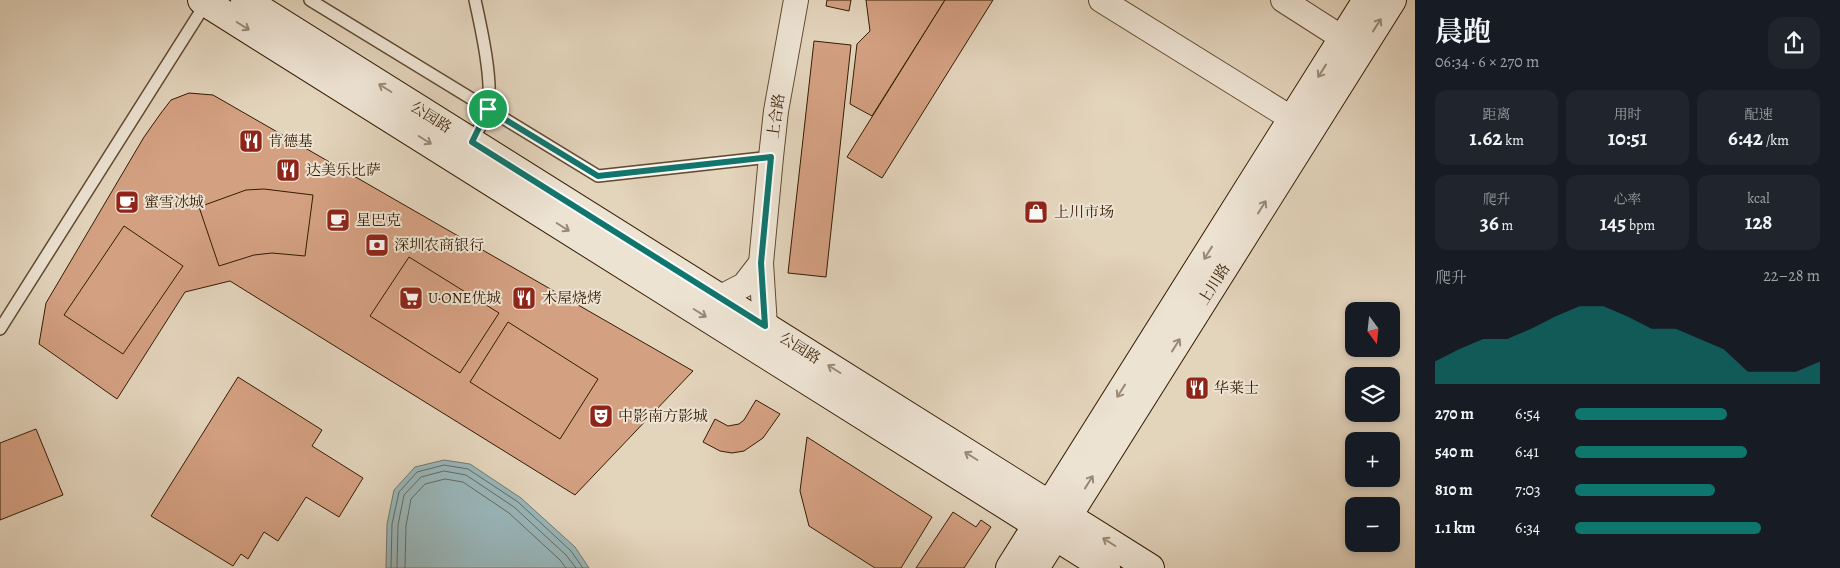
<!DOCTYPE html>
<html lang="zh">
<meta charset="utf-8">
<style>
:root{--surface:#171b24;--page:#20242c;--text:#f1f3f6;--muted:#9ea1a6;--accent:#0f766e}
body{margin:0;font-family:Alegreya,"Noto Serif SC",serif;background:var(--page);color:var(--text);height:100vh;display:flex;flex-direction:column;font-size:19px;white-space:nowrap}
*{box-sizing:border-box;margin:0}
p{font-size:16px;color:var(--muted)}
.icon{flex:none;width:28px;height:28px;fill:none;stroke:currentColor;stroke-width:2;stroke-linecap:round;stroke-linejoin:round}
.map{position:relative;flex:1;overflow:hidden}
.details{display:flex;flex-direction:column;background:var(--surface);width:425px}
.details>*{flex:none}
.needle{width:32px;rotate:165deg}
.tools{position:absolute;left:1345px;top:302px;display:grid;gap:10px}
.tools a{display:grid;place-items:center;width:55px;height:55px;border-radius:10px;background:var(--surface);box-shadow:0 2px 8px #0003;font-size:25px}
.pin{position:absolute;display:grid;place-items:center;width:42px;height:42px;color:#fff;margin:-21px;border:2px solid #fff;border-radius:50%;box-shadow:0 1px 5px #0007}
.round{display:grid;place-items:center;flex:none;width:52px;height:52px;border-radius:15px;background:var(--page)}
.overview{display:flex;align-items:center;justify-content:space-between;height:85px;padding:0 20px}
h1{font-size:28px;font-weight:700;line-height:38px}
.figures{display:grid;grid-template-columns:repeat(3,1fr);gap:8px;height:85px;padding:5px 20px}
.figures div{display:grid;align-content:center;border-radius:12px;background:var(--page);text-align:center}
.figures b{font-size:21px;font-weight:700}
.figures small{font-size:14px;font-weight:400}
.figures p{font-size:14px}
.chart{height:140px;padding:10px 20px}
.chart p{display:flex;justify-content:space-between}
.chart svg{width:100%;height:90px;margin-top:5px;fill:var(--accent);opacity:.7}
ul{padding:0 20px;list-style:none;font-size:16px}
li{display:grid;grid-template-columns:80px 60px 1fr;align-items:center;height:38px}
li i{height:12px;border-radius:6px;background:var(--accent)}
main{display:flex;flex:1;min-height:0}
.map>svg:first-child{display:block}
.water{fill:#98b6ba;stroke:#707870}
.lines{fill:none;stroke-linecap:round;stroke-linejoin:round}
.shore{stroke:#66695e;stroke-width:1}
.building{fill:#d4a082;stroke:#341c02}
.lane-casing{stroke:#604a30;stroke-width:14}
.street-casing{stroke:#604a30;stroke-width:26}
.secondary-casing{stroke:#341c02;stroke-width:30}
.lane{stroke:#ede3d3;stroke-width:11}
.street{stroke:#ede3d3;stroke-width:24}
.secondary{stroke:#ede3d3;stroke-width:28}
.oneway{stroke:#9a8975}
.route-casing{stroke:#fff;stroke-width:10}
.route{stroke:#0f766e;stroke-width:6}
.labels{text-anchor:middle;stroke-width:4;stroke-linejoin:round;paint-order:stroke}
.street-label{font-size:15px;fill:#341c02;stroke:#ede3d3}
.poi-label{font-size:15px;fill:#341c02;stroke:#ede3d3;text-anchor:start}
</style>
<main>
<div class="map">
<svg width="1415" height="568" viewBox="0 0 1415 568">
<rect width="100%" height="100%" fill="#e3d4bc"/>
<filter id="stains"><feTurbulence type="fractalNoise" baseFrequency=".004" numOctaves="4"/><feColorMatrix values="0 0 0 0 .2 0 0 0 0 .09 0 0 0 0 .02 0 0 0 .5 -.17"/></filter>
<radialGradient id="worn" r=".72"><stop offset=".6" stop-color="#630" stop-opacity="0"/><stop offset="1" stop-color="#630" stop-opacity=".3"/></radialGradient>
<polygon class="water" points="444,460 470,464 521,498 575,547 589,568 386,568 387,524 394,490 415,467"/>
<g class="lines">
<g class="shore">
<polyline points="391,568 392,524 399,492 417,472 444,465 468,469 518,502 571,551 583,568"/>
<polyline points="397,568 398,525 404,495 421,477 444,471 466,475 514,507 566,555 576,568"/>
<polyline points="405,568 406,526 411,499 425,484 445,479 463,482 509,513 560,560 566,568"/>
</g>
</g>
<g class="building">
<polygon points="827,0 851,0 849,11 826,6"/>
<polygon points="866,0 945,0 872,116 850,104 857,44 870,31"/>
<polygon points="945,0 993,0 882,178 847,157"/>
<polygon points="814,41 851,45 826,277 788,273"/>
<polygon points="189,93 213,95 693,371 575,495 230,281 185,292 117,399 39,344 46,303 144,137 161,113 171,100"/>
<polygon points="264,189 313,195 305,256 272,253 254,255 219,266 199,207 246,190"/>
<polygon points="124,226 183,266 123,354 64,315"/>
<polygon points="409,257 499,313 460,373 370,316"/>
<polygon points="508,322 598,379 560,439 470,382"/>
<polygon points="238,377 322,430 312,446 363,478 339,517 306,497 278,541 264,532 248,559 241,554 233,566 151,516"/>
<polygon points="756,400 780,414 763,438 744,451 732,453 720,451 703,442 715,419 728,426 739,424 744,420"/>
<polygon points="36,429 63,495 0,520 0,443"/>
<polygon points="807,437 932,517 901,568 875,568 809,526 800,491"/>
<polygon points="953,512 976,527 981,520 991,527 964,568 916,568"/>
</g>
<g class="lines">
<g class="lane-casing">
<g id="lane">
<polyline points="310,0 598,176 771,157"/>
<path d="M 472,142 C 477,131 486,119 488,107 C 493,81 481,27 475,0"/>
<polyline points="0,329 206,3"/>
</g>
</g>
<g class="street-casing">
<g id="street">
<polyline points="1101,0 1307,128"/>
<polyline points="1283,0 1358,48"/>
<polyline points="719,298 744,285 761,263"/>
<polyline points="765,326 761,263 771,157 776,111 796,0"/>
</g>
</g>
<g class="secondary-casing">
<g id="secondary">
<polyline points="202,0 1106,568"/>
<polyline points="245,0 1150,568"/>
<polyline points="1010,568 1367,0"/>
<polyline points="1035,568 1392,0"/>
</g>
</g>
<use href="#lane" class="lane"/>
<use href="#street" class="street"/>
<use href="#secondary" class="secondary"/>
</g>
<defs><path id="oneway-shaft" d="M-6 0H5M1.5-3L5.5 0L1.5 3" fill="none" stroke-width="1.6" stroke-linecap="round" stroke-linejoin="round" transform="scale(1.25)"/></defs>
<g class="oneway">
<use href="#oneway-shaft" transform="translate(1377 25) rotate(-58)"/>
<use href="#oneway-shaft" transform="translate(243 26) rotate(32)"/>
<use href="#oneway-shaft" transform="translate(1322 71) rotate(122)"/>
<use href="#oneway-shaft" transform="translate(385 88) rotate(-148)"/>
<use href="#oneway-shaft" transform="translate(425 140) rotate(32)"/>
<use href="#oneway-shaft" transform="translate(1262 207) rotate(-58)"/>
<use href="#oneway-shaft" transform="translate(563 227) rotate(32)"/>
<use href="#oneway-shaft" transform="translate(1208 253) rotate(122)"/>
<use href="#oneway-shaft" transform="translate(700 313) rotate(32)"/>
<use href="#oneway-shaft" transform="translate(1176 345) rotate(-58)"/>
<use href="#oneway-shaft" transform="translate(834 369) rotate(-148)"/>
<use href="#oneway-shaft" transform="translate(1121 391) rotate(122)"/>
<use href="#oneway-shaft" transform="translate(971 456) rotate(-148)"/>
<use href="#oneway-shaft" transform="translate(1089 482) rotate(-58)"/>
<use href="#oneway-shaft" transform="translate(1109 542) rotate(-148)"/>
</g>
<g class="lines">
<g class="route-casing">
<polygon id="route" points="488,109 598,176 771,157 761,263 765,326 472,142"/>
</g>
<use href="#route" class="route"/>
</g>
<defs>
<g id="restaurant-square" transform="scale(1.25)"><rect x="-9" y="-9" width="18" height="18" rx="4" fill="#8f2418" stroke="#ede3d3"/><path d="M-5-6h1v4h1v-4h1v4h1v-4h1v5L-1.5 .5V6h-2V.5L-5-1ZM5-6V6H3V1.5H1.5Q1.5-4 5-6Z" fill="#fff"/></g>
<g id="cafe-square" transform="scale(1.25)"><rect x="-9" y="-9" width="18" height="18" rx="4" fill="#8f2418" stroke="#ede3d3"/><path d="M-5.5-4.5H6V0H3Q3 3.5 0 3.5H-2.5Q-5.5 3.5-5.5 0ZM3-3.2v2h1.7v-2ZM-6 4.5H4V6H-6Z" fill="#fff"/></g>
<g id="shop-square" transform="scale(1.25)"><rect x="-9" y="-9" width="18" height="18" rx="4" fill="#8f2418" stroke="#ede3d3"/><path d="M-5-2.5h2.3a2.7 3.5 0 0 1 5.4 0H5L5.5 6h-11ZM-1.5-2.5h3a1.5 2.3 0 0 0-3 0Z" fill="#fff"/></g>
<g id="bank-square" transform="scale(1.25)"><rect x="-9" y="-9" width="18" height="18" rx="4" fill="#8f2418" stroke="#ede3d3"/><path d="M-6-4H6V4H-6ZM0-2.3a2.3 2.3 0 1 0 0 4.6a2.3 2.3 0 1 0 0-4.6Z" fill="#fff"/></g>
<g id="supermarket-square" transform="scale(1.25)"><rect x="-9" y="-9" width="18" height="18" rx="4" fill="#8f2418" stroke="#ede3d3"/><path d="M-6-5.5h2.5l.6 2H6L4.5 2H-2.5L-4.4-4H-6ZM-1.5 3.2a1.3 1.3 0 1 0 .1 0ZM3 3.2a1.3 1.3 0 1 0 .1 0Z" fill="#fff"/></g>
<g id="theatre-square" transform="scale(1.25)"><rect x="-9" y="-9" width="18" height="18" rx="4" fill="#8f2418" stroke="#ede3d3"/><path d="M-5-5.5Q0-4 5-5.5V0Q5 5 0 6Q-5 5-5 0ZM-3.3-2.5H-1v1.5H-3.3ZM1-2.5H3.3v1.5H1ZM-2.8 1Q0 5.5 2.8 1Z" fill="#fff"/></g>
</defs>
<g fill-rule="evenodd">
<use href="#restaurant-square" x="251" y="141"/>
<use href="#restaurant-square" x="288" y="170"/>
<use href="#cafe-square" x="127" y="202"/>
<use href="#shop-square" x="1036" y="212"/>
<use href="#cafe-square" x="338" y="220"/>
<use href="#bank-square" x="377" y="245"/>
<use href="#supermarket-square" x="411" y="298"/>
<use href="#restaurant-square" x="524" y="298"/>
<use href="#restaurant-square" x="1197" y="388"/>
<use href="#theatre-square" x="601" y="416"/>
</g>
<g class="labels">
<g class="street-label">
<text transform="translate(776 116) rotate(-82)" y="5">上合路</text>
<text transform="translate(431 117) rotate(32)" y="5">公园路</text>
<text transform="translate(1214 284) rotate(-58)" y="5">上川路</text>
<text transform="translate(800 348) rotate(32)" y="5">公园路</text>
</g>
<g class="poi-label">
<text x="268" y="146">肯德基</text>
<text x="306" y="175">达美乐比萨</text>
<text x="144" y="207">蜜雪冰城</text>
<text x="1054" y="217">上川市场</text>
<text x="356" y="225">星巴克</text>
<text x="394" y="250">深圳农商银行</text>
<text x="428" y="303">U·ONE优城</text>
<text x="542" y="303">木屋烧烤</text>
<text x="1214" y="393">华莱士</text>
<text x="618" y="421">中影南方影城</text>
</g>
</g>
<rect width="100%" height="100%" filter="url(#stains)"/>
<rect width="100%" height="100%" fill="url(#worn)"/>
</svg>
<div class="tools">
<a><svg class="needle" viewBox="-14 -14 28 28"><path d="M0-13l5 13h-10z" fill="#e53935"/><path d="M0 13l5-13h-10z" fill="#9ea1a6"/></svg></a>
<a><svg class="icon" aria-label="layers" viewBox="0 0 24 24"><path d="M12 4l9 5-9 5-9-5zM3 14l9 5 9-5"/></svg></a>
<a>+</a>
<a>−</a>
</div>
<div class="pin" style="left:488px;top:109px;background:#1e9e55"><svg class="icon" aria-label="arrive" viewBox="0 0 24 24"><path d="M6 21V4h12l-3 4 3 4H6"/></svg></div>
</div>
<section class="details">
<div class="overview"><div><h1>晨跑</h1><p>06:34 · 6 × 270 m</p></div><a class="round"><svg class="icon" aria-label="share" viewBox="0 0 24 24"><path d="M12 15V3M7 8l5-5 5 5M5 13v7h14v-7"/></svg></a></div>
<div class="figures">
<div><p>距离</p><b>1.62<small> km</small></b></div>
<div><p>用时</p><b>10:51</b></div>
<div><p>配速</p><b>6:42<small> /km</small></b></div>
</div>
<div class="figures">
<div><p>爬升</p><b>36<small> m</small></b></div>
<div><p>心率</p><b>145<small> bpm</small></b></div>
<div><p>kcal</p><b>128</b></div>
</div>
<div class="chart"><p><span>爬升</span>22–28 m</p>
<svg viewBox="0 0 160 44" preserveAspectRatio="none"><path d="M0 44V33L10 27L20 22L30 22L40 17L50 11L60 6L70 6L80 11L90 17L100 17L110 22L120 27L130 38L140 38L150 38L160 33V44z"/></svg>
</div>
<ul>
<li><b>270 m</b>6:54<i style="width:62%"></i></li>
<li><b>540 m</b>6:41<i style="width:70%"></i></li>
<li><b>810 m</b>7:03<i style="width:57%"></i></li>
<li><b>1.1 km</b>6:34<i style="width:76%"></i></li>
</ul>
</section>
</main>
